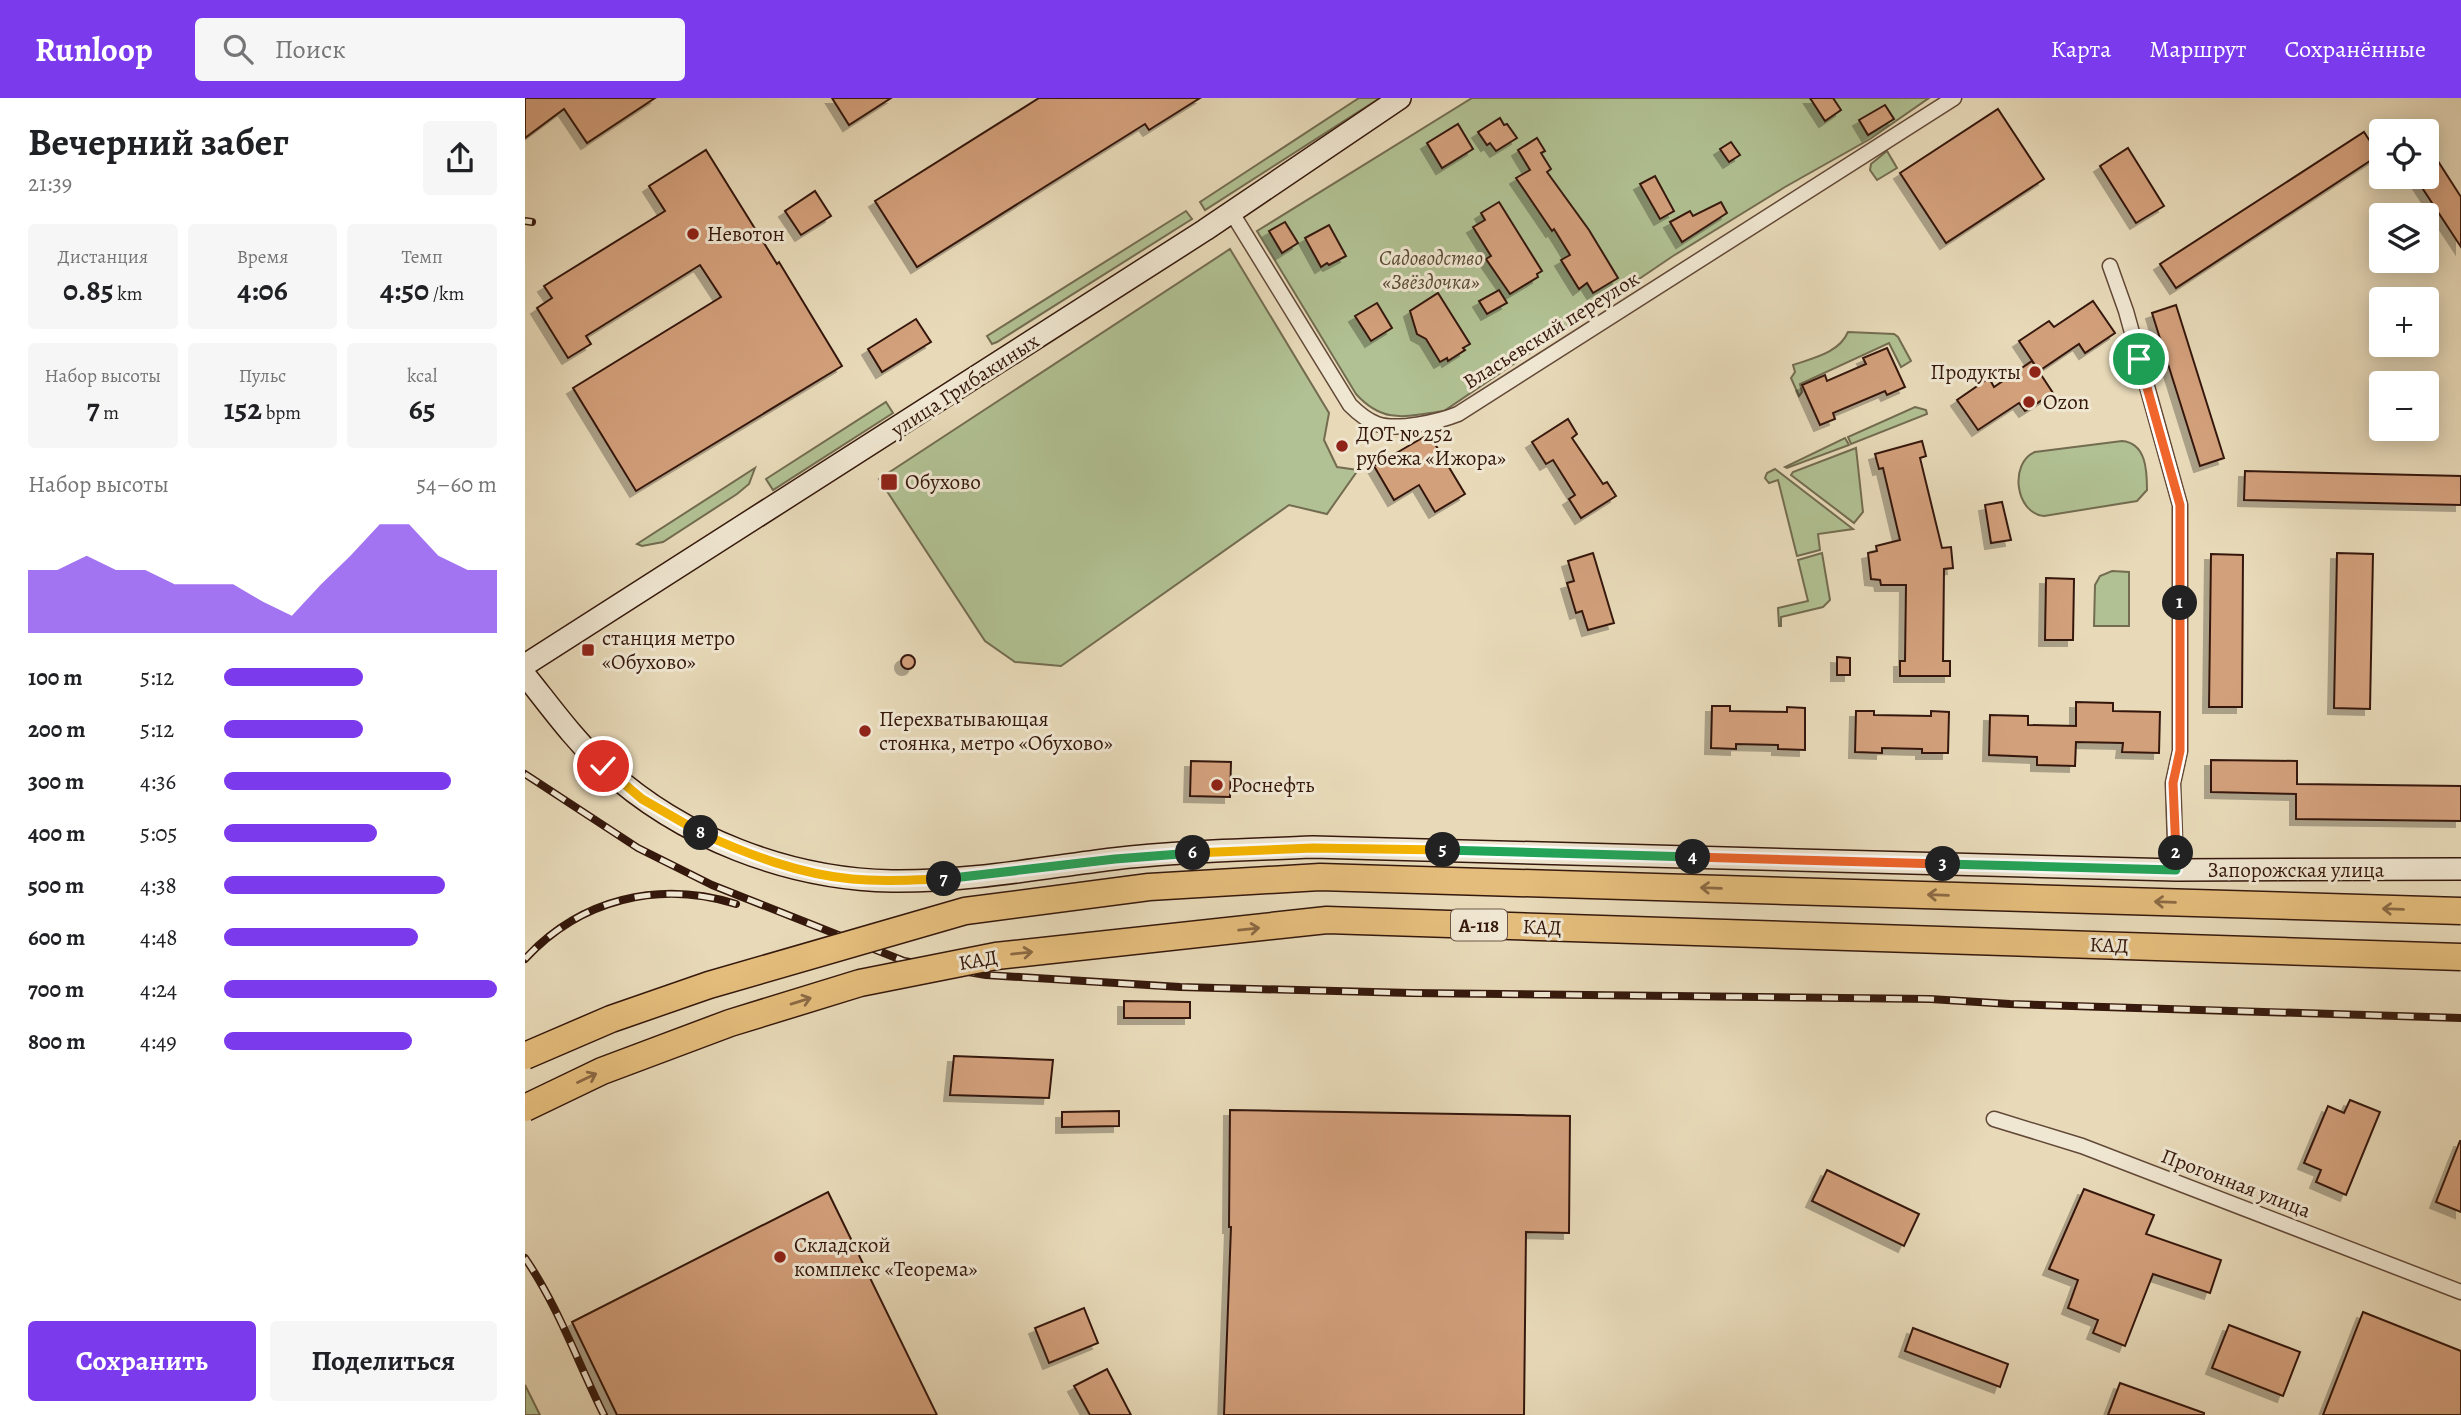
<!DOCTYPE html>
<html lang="ru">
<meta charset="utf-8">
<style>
:root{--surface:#fff;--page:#f6f6f6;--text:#202124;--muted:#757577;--accent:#7c3aed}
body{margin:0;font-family:Alegreya,serif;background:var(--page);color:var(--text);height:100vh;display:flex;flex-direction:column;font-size:26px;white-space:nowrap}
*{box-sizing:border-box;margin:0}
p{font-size:23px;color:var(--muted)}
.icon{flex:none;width:38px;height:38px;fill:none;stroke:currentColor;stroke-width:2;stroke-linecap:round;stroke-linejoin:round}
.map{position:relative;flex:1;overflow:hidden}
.side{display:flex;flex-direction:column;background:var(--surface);width:525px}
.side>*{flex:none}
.controls{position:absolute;left:1844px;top:21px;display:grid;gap:14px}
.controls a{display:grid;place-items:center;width:70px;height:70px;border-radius:7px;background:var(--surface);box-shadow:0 4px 18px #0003;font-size:35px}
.pin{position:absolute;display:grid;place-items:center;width:60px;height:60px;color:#fff;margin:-30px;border:4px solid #fff;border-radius:50%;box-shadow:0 2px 7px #0007}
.km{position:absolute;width:35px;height:35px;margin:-18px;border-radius:50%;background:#222;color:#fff;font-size:19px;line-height:35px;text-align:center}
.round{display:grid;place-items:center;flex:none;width:74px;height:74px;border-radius:7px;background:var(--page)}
.headline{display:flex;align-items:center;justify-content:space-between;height:119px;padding:0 28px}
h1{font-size:38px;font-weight:600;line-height:52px}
.figures{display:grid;grid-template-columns:repeat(3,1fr);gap:10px;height:119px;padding:7px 28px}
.figures div{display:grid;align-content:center;border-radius:7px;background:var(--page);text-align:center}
.figures b{font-size:30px;font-weight:600}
.figures small{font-size:19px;font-weight:400}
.figures p{font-size:19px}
.chart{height:196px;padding:14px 28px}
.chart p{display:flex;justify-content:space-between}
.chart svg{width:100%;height:126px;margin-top:7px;fill:var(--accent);opacity:.7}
.button{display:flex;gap:14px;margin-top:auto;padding:14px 28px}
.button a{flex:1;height:80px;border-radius:7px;background:var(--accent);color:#fff;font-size:28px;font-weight:600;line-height:80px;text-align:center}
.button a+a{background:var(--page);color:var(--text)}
ul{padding:0 28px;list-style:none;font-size:23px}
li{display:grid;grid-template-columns:112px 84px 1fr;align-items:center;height:52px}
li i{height:18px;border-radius:9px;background:var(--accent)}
header{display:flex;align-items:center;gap:42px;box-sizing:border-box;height:98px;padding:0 35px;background:var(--accent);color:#fff}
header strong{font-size:33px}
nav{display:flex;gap:38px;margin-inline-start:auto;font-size:24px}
.search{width:490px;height:63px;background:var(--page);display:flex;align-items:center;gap:18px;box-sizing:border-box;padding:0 24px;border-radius:7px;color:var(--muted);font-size:26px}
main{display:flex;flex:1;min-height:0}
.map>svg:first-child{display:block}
.green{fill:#b1c193;stroke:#736c50;stroke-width:2}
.building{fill:#d3a07b;stroke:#35180c;stroke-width:2;filter:url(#shadow)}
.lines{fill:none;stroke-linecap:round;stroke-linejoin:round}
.street-casing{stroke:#624837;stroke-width:17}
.secondary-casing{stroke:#35180c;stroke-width:24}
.street{stroke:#f0e7d2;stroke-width:14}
.secondary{stroke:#f0e7d2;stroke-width:21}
.rail-casing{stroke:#35180c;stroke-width:8}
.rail{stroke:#f0e7d2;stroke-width:5;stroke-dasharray:16;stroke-linecap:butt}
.highway-bridge-casing{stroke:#35180c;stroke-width:29;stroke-linecap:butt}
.highway-bridge{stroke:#e4bd7c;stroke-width:26}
.oneway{stroke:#8c6a44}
.split-1-casing{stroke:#fff;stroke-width:14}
.split-2-casing{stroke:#fff;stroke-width:14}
.split-3-casing{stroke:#fff;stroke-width:14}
.split-4-casing{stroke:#fff;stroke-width:14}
.split-5-casing{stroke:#fff;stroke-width:14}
.split-6-casing{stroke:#fff;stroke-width:14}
.split-7-casing{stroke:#fff;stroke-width:14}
.split-8-casing{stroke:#fff;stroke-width:14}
.split-9-casing{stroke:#fff;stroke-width:14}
.split-1{stroke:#f0652b;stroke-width:9}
.split-2{stroke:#f0652b;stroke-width:9}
.split-3{stroke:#22a559;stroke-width:9}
.split-4{stroke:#f0652b;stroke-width:9}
.split-5{stroke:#22a559;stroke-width:9}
.split-6{stroke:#f5b400;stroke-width:9}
.split-7{stroke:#22a559;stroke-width:9}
.split-8{stroke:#f5b400;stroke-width:9}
.split-9{stroke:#f5b400;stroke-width:9}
.poi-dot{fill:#8f2418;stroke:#f0e7d2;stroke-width:2.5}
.labels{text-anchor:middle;stroke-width:6;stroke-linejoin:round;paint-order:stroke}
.shield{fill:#f0e7d2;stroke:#6d5647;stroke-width:2}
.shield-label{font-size:19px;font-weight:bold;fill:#35180c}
.poi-label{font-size:21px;fill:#35180c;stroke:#f0e7d2;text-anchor:start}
.park-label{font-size:21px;font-style:italic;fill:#5a4b34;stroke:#f0e7d2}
.street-label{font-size:21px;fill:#35180c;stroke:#f0e7d2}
</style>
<header>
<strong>Runloop</strong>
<div class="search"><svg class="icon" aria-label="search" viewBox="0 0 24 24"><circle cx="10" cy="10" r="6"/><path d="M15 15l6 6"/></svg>Поиск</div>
<nav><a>Карта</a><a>Маршрут</a><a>Сохранённые</a></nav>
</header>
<main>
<section class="side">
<div class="headline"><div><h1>Вечерний забег</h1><p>21:39</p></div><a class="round"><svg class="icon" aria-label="share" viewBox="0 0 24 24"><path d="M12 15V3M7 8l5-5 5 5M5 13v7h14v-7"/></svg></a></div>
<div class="figures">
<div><p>Дистанция</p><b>0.85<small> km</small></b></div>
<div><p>Время</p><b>4:06</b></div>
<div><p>Темп</p><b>4:50<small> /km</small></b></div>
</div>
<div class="figures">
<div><p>Набор высоты</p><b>7<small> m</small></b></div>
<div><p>Пульс</p><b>152<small> bpm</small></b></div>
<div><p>kcal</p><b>65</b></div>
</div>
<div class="chart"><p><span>Набор высоты</span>54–60 m</p>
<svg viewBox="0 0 160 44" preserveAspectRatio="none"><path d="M0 44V22L10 22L20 17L30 22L40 22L50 27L60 27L70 27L80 33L90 38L100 27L110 17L120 6L130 6L140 17L150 22L160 22V44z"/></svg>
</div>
<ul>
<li><b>100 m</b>5:12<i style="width:51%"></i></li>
<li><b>200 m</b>5:12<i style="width:51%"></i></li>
<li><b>300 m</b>4:36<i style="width:83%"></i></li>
<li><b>400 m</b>5:05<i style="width:56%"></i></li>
<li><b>500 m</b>4:38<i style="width:81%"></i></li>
<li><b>600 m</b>4:48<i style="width:71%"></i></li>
<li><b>700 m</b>4:24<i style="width:100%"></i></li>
<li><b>800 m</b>4:49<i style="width:69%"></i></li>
</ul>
<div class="button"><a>Сохранить</a><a>Поделиться</a></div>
</section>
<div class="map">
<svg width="1936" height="1317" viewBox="0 0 1936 1317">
<defs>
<filter id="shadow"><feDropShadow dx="-6" dy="6" stdDeviation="0" flood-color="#0004"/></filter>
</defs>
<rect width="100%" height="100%" fill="#e8dab9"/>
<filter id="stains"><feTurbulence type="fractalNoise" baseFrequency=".00286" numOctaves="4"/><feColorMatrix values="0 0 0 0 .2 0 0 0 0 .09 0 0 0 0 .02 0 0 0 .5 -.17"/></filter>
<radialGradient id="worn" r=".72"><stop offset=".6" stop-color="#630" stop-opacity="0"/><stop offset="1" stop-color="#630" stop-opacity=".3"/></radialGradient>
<g class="green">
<polygon points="834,0 855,0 680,112 675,104"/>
<path d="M 947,0 L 1404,0 L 1345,41 L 1260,89 L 1148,158 L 919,313 C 882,318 859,327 831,296 L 732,133 Z"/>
<polygon points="1362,53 1372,70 1352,82 1345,72 1346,66"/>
<polygon points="661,113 667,121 472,244 467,246 462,238"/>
<polygon points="705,151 804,315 799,342 812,369 833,372 802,416 764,407 536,568 490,564 460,543 354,381"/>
<path d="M 1323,234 L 1369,236 L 1373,239 L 1386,263 L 1376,269 L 1364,245 L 1275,286 L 1277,294 L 1274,298 L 1266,280 L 1270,274 L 1268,267 C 1288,260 1314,255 1323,234 Z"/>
<polygon points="361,304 368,315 248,392 241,381"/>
<polygon points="1390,309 1401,312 1402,316 1326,346 1323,339"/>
<polygon points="1320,340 1324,347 1262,370 1260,369"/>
<path d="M 1597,343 C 1621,345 1622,372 1622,392 L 1612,403 L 1519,418 C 1490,415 1484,365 1510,354 Z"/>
<polygon points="1331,350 1338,414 1329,425 1266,377 1268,374"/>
<polygon points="230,370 224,386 212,396 138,444 117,448 112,446"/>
<polygon points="1250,371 1328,431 1293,436 1295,452 1272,458 1253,382 1244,385 1240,380 1242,375"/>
<polygon points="1297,455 1305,502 1298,509 1256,519 1256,528 1254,528 1253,510 1283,503 1273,462"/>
<polygon points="1587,473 1604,474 1604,528 1569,528 1570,487 1575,478"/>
<polygon points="0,1287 15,1317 0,1317"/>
</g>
<g class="building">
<polygon points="0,0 130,0 62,45 39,11 0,40"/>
<polygon points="307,0 366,0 324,27"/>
<polygon points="514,0 675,0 624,32 620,26 392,169 350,103"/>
<polygon points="1285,0 1308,0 1316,12 1300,23"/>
<polygon points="1360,7 1369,21 1343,37 1334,22"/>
<polygon points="1473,11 1519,81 1421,145 1375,75"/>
<polygon points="975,20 979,27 982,26 992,40 971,53 965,45 962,47 953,34"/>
<polygon points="933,26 948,51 917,70 902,45"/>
<polygon points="1839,34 1854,57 1651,190 1635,166"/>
<polygon points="1012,40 1020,53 1016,55 1026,71 1022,74 1064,132 1093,180 1068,195 1062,185 1054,191 1036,162 1045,157 1029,131 1027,133 991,80 1005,72 993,52"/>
<polygon points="1206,44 1215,57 1204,64 1195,51"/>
<polygon points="1902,46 1936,99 1936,149 1890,79 1902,79"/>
<polygon points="1603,50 1639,108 1611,125 1575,68"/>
<polygon points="181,52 252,166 254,164 317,268 111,393 48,290 196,199 175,167 61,238 66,246 43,260 12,210 27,200 19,188 140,113 124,88"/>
<polygon points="1130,78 1149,113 1135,121 1115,86"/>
<polygon points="290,93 306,118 276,137 260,113"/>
<polygon points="974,104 1017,173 1012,176 1013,179 985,196 961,161 966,158 948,129 960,122 956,115"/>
<polygon points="1196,104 1202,115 1157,144 1145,124 1165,113 1168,118"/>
<polygon points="760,124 773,145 757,155 744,133"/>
<polygon points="804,127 821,158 804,167 802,165 796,169 780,140"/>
<polygon points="974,192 982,205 962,216 954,203"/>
<polygon points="913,195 945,246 938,250 940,252 923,263 922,260 915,264 901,241 892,236 885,213"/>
<polygon points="1568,203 1590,235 1560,255 1554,246 1514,273 1494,243 1524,223 1529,229"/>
<polygon points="852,205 867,230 846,243 830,218"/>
<polygon points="1651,207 1699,360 1675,368 1627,215"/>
<polygon points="391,221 406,244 357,274 343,251"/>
<polygon points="1362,250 1380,289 1362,297 1360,293 1308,315 1310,321 1295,327 1277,287 1300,277 1302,283 1341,266 1338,260"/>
<polygon points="1507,263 1528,295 1500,313 1494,305 1453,332 1432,302 1464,280 1469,289"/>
<polygon points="1043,321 1052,336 1047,340 1078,386 1082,384 1091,398 1056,420 1044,401 1050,397 1028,362 1021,366 1007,344"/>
<polygon points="904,336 940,396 910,414 894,387 869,402 849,368"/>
<polygon points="1397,343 1401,358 1395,360 1417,450 1426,449 1428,470 1419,471 1418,563 1425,563 1425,578 1375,578 1375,563 1380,563 1381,487 1356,487 1355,482 1346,481 1343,455 1352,453 1351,448 1375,442 1358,370 1354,371 1350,356"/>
<polygon points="1720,373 1936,378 1936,407 1719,402"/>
<polygon points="1477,404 1486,442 1466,445 1460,407"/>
<polygon points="1068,455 1089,525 1063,532 1057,513 1051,515 1042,485 1049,483 1043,463"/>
<polygon points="1812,455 1848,456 1845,611 1809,610"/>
<polygon points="1686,456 1718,457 1717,609 1684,609"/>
<polygon points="1521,480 1549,481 1548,542 1520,542"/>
<circle cx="383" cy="564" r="7"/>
<polygon points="1312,559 1325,560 1325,577 1312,577"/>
<polygon points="1551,604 1588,605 1588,613 1635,614 1634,655 1597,654 1598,645 1551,644 1550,668 1512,667 1512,659 1464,657 1465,617 1503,618 1503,627 1551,628"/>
<polygon points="1187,608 1205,608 1205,613 1262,614 1262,609 1280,610 1280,652 1253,651 1253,647 1211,646 1211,651 1186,650"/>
<polygon points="1331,613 1349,613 1349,617 1406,618 1406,613 1424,614 1423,655 1397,655 1397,651 1357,650 1357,655 1330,654"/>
<polygon points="1686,662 1772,663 1772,686 1936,688 1936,723 1771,721 1771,696 1686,694"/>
<polygon points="666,663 706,664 705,699 665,698"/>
<polygon points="599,903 665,904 665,920 599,920"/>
<polygon points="429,958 528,962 524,1000 425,997"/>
<polygon points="1825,1002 1855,1014 1821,1097 1791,1084 1796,1072 1779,1065 1803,1008 1819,1015"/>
<polygon points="705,1012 1045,1018 1044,1135 1001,1134 999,1317 699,1317 706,1129 704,1129"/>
<polygon points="594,1013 594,1028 537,1029 537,1014"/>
<polygon points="1935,1043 1936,1043 1936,1114 1911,1104"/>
<polygon points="1302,1072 1394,1116 1379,1148 1287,1103"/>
<polygon points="1559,1091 1629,1117 1621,1136 1696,1162 1685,1195 1628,1176 1600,1248 1568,1235 1573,1222 1543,1210 1553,1182 1524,1171"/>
<polygon points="303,1094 412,1317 92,1317 47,1224"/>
<polygon points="559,1210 573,1245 524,1265 510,1230"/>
<polygon points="1838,1214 1936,1253 1936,1317 1798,1317"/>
<polygon points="1704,1227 1775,1254 1758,1298 1687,1270"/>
<polygon points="1388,1230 1483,1266 1475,1289 1380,1253"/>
<polygon points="582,1271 606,1317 565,1317 549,1288"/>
<polygon points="1595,1285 1679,1315 1679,1317 1583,1317"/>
</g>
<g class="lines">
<g class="street-casing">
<g id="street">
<path d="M 707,115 L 825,307 C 833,315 841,322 852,326 C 872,333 913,324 933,316 L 1429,0"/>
<polyline points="1585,168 1601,213 1655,407 1655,653 1648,685 1651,772"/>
<polyline points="1469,1021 1557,1048 1936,1194"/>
</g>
</g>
<g class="secondary-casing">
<g id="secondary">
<polyline points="0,567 680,132 875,0"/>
<path d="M 0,577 C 25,608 49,642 79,669 C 156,740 263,781 367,783 C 441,784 515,770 588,761 C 655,753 722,752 788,749 L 1651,772 L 1936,771"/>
</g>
</g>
<use href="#street" class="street"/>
<use href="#secondary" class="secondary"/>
<g class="rail-casing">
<g id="rail">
<polyline points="0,123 7,124"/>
<polyline points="0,676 113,750 187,787 379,863 461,877 655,889 886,895 1405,901 1485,906 1936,920"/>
<path d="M 0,861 C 55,801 134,782 211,806"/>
<path d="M 0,1160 C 33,1208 53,1265 79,1317"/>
</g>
</g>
<use href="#rail" class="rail"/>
<g class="highway-bridge-casing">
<g id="highway-bridge">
<polyline points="0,958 86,921 184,887 440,813 624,789 795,779 1936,813"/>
<polyline points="0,1010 77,973 205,925 335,885 471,858 802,822 1936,859"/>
</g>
</g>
<use href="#highway-bridge" class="highway-bridge"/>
</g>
<defs><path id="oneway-shaft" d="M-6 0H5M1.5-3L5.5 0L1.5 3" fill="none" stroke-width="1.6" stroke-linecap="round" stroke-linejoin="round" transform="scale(1.75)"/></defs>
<g class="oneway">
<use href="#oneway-shaft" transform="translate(1186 790) rotate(-178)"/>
<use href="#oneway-shaft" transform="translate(1413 797) rotate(-178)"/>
<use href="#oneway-shaft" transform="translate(1640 804) rotate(-178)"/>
<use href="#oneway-shaft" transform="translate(1868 811) rotate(-178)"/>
<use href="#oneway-shaft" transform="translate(724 831) rotate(-6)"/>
<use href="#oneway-shaft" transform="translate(497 855) rotate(-6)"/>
<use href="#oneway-shaft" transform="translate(276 903) rotate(-17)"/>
<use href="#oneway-shaft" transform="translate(62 980) rotate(-25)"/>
</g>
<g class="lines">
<g class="split-1-casing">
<polyline id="split-1" points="1614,261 1655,407 1655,505"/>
</g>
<g class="split-2-casing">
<polyline id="split-2" points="1651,755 1648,685 1655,653 1655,505"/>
</g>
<g class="split-3-casing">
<polyline id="split-3" points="1418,766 1651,772 1651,755"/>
</g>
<g class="split-4-casing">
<polyline id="split-4" points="1168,759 1418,766"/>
</g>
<g class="split-5-casing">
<polyline id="split-5" points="918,752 1168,759"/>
</g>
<g class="split-6-casing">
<polyline id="split-6" points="668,755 788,750 918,752"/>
</g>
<g class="split-7-casing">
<polyline id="split-7" points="419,781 590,761 668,755"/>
</g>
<g class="split-8-casing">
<path id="split-8" d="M 176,735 C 224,757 274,776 327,781 C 357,784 388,782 419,781"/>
</g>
<g class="split-9-casing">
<polyline id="split-9" points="78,668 117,701 176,735"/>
</g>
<use href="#split-1" class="split-1"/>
<use href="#split-2" class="split-2"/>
<use href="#split-3" class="split-3"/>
<use href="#split-4" class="split-4"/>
<use href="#split-5" class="split-5"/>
<use href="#split-6" class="split-6"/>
<use href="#split-7" class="split-7"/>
<use href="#split-8" class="split-8"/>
<use href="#split-9" class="split-9"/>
</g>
<g class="poi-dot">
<circle cx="168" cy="136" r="7"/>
<circle cx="1510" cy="274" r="7"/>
<circle cx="1504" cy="304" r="7"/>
<circle cx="817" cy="348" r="7"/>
<rect x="355" y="375" width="18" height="18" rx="3.5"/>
<rect x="56" y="545" width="14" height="14" rx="3.5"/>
<circle cx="340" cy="633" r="7"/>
<circle cx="692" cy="687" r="7"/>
<circle cx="255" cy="1159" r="7"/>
</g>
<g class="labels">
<rect class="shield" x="926" y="811.5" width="56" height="31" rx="5"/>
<g class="shield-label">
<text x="954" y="834">А-118</text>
</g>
<g class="poi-label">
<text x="182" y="143">Невотон</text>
<text x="1496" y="281" text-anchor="end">Продукты</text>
<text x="1518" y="311">Ozon</text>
<text x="831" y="343">ДОТ № 252<tspan x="831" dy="24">рубежа «Ижора»</tspan></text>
<text x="380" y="391">Обухово</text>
<text x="77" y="547">станция метро<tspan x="77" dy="24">«Обухово»</tspan></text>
<text x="354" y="628">Перехватывающая<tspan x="354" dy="24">стоянка, метро «Обухово»</tspan></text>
<text x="706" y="694">Роснефть</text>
<text x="269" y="1154">Складской<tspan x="269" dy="24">комплекс «Теорема»</tspan></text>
</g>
<g class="park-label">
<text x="906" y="167">Садоводство<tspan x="906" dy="24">«Звёздочка»</tspan></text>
</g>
<g class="street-label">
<text transform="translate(1026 232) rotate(-32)" y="7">Власьевский переулок</text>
<text transform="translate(440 287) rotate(-33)" y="7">улица Грибакиных</text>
<text x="1771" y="779">Запорожская улица</text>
<text transform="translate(1017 829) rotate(2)" y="7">КАД</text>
<text transform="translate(1584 847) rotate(2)" y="7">КАД</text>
<text transform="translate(453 862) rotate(-10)" y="7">КАД</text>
<text transform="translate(1711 1085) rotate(21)" y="7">Прогонная улица</text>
</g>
</g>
<rect width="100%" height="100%" filter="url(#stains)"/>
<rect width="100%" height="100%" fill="url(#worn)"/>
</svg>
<div class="controls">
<a><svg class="icon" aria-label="locate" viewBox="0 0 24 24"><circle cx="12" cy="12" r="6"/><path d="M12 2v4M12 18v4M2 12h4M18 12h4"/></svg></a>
<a><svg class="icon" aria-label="layers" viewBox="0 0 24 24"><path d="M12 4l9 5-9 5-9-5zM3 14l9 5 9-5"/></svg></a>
<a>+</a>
<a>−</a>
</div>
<div class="pin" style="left:1614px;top:261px;background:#1e9e55"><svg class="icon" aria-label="arrive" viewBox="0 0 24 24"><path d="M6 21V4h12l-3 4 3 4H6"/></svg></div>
<div class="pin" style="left:78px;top:668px;background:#d93025"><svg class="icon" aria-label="check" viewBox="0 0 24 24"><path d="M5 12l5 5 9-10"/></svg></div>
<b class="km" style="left:1655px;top:505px">1</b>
<b class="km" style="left:1651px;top:755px">2</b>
<b class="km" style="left:1418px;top:766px">3</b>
<b class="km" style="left:1168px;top:759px">4</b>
<b class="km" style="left:918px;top:752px">5</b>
<b class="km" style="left:668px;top:755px">6</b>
<b class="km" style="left:419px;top:781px">7</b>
<b class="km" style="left:176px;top:735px">8</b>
</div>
</main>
